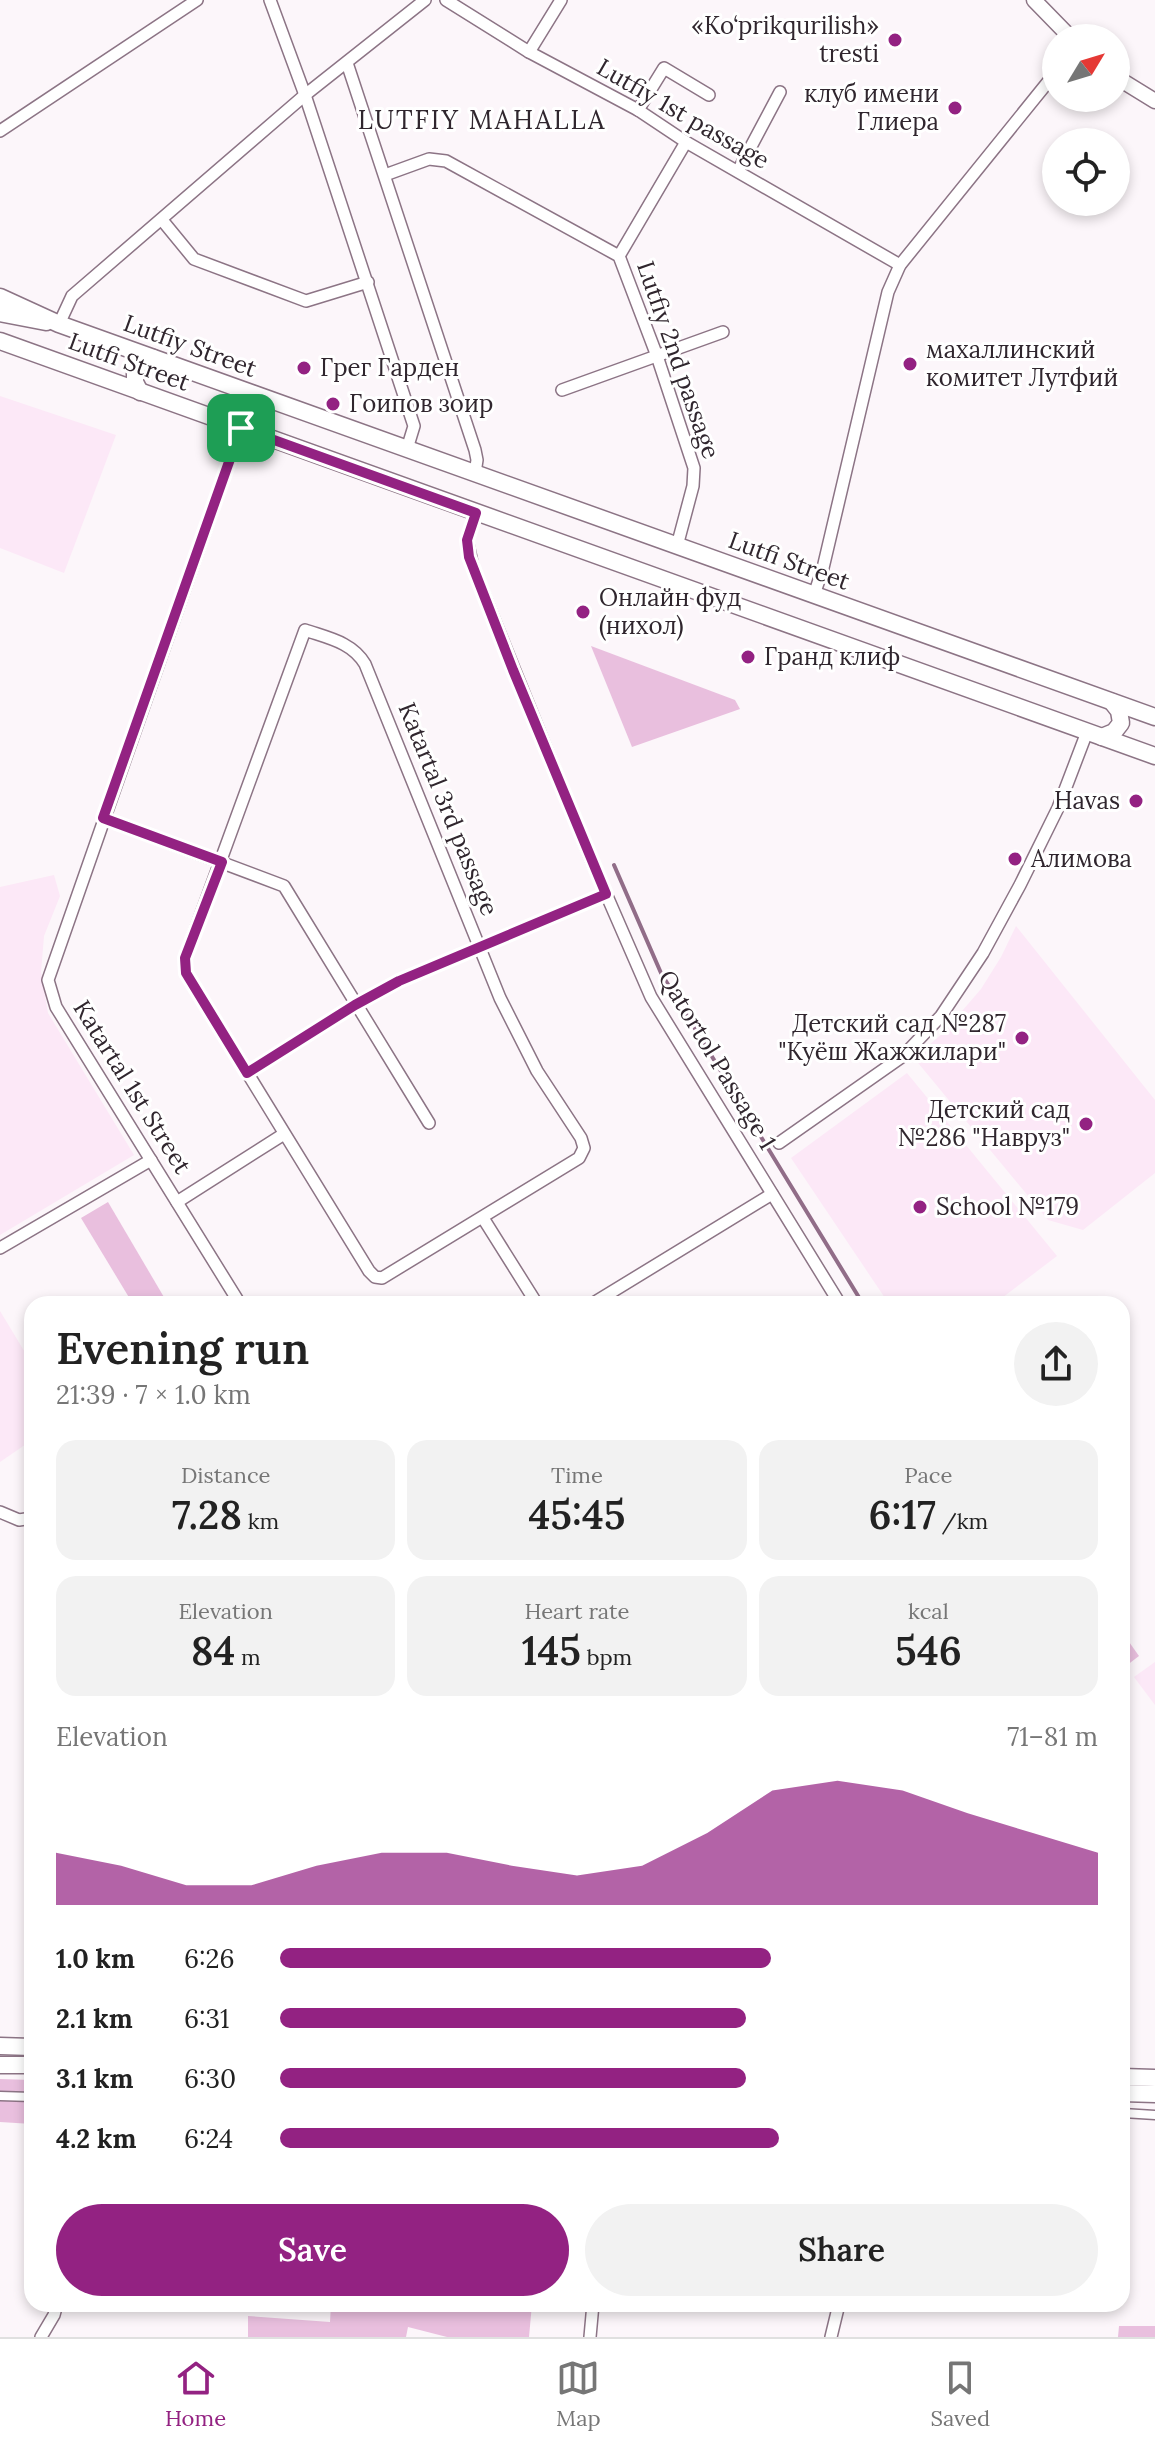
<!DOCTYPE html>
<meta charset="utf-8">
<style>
:root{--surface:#fff;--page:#f2f2f2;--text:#222;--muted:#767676;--line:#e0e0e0;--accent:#932282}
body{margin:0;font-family:Lora,serif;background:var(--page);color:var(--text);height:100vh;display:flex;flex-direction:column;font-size:30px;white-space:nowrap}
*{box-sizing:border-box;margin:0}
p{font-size:26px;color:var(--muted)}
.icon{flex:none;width:44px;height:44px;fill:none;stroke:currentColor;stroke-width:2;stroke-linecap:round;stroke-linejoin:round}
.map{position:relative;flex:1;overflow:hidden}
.drawer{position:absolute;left:24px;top:1296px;width:1106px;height:1016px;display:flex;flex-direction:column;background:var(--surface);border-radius:24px;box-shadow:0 4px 12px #0003}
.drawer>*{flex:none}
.needle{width:52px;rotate:52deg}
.fabs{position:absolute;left:1042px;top:24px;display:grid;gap:16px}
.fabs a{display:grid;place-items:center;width:88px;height:88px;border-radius:50%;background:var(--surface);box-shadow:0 4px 12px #0003;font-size:40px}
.pin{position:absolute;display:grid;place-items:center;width:68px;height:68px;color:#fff;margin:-34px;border-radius:16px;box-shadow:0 4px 12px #0006}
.round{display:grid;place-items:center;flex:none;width:84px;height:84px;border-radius:42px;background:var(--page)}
.headline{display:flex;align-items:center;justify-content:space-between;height:136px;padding:0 32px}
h1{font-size:44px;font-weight:600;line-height:60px}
.metrics{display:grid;grid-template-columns:repeat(3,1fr);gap:12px;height:136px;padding:8px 32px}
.metrics div{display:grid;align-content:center;border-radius:20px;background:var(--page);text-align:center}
.metrics b{font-size:40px;font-weight:600}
.metrics small{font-size:22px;font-weight:400}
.metrics p{font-size:22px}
.chart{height:224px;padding:16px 32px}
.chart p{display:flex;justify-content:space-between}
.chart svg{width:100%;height:144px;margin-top:8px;fill:var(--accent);opacity:.7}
.primary-button{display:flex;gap:16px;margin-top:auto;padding:16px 32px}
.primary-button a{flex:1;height:92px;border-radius:48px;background:var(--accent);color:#fff;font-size:32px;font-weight:600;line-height:92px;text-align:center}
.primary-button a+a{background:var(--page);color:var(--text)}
ul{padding:0 32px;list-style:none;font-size:26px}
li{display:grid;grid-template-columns:128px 96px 1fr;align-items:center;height:60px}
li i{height:20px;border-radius:10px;background:var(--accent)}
.tab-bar{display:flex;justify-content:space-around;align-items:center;height:112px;border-top:2px solid var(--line);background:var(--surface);font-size:22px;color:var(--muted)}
.tab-bar a{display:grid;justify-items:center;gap:4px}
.tab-bar .current{color:var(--accent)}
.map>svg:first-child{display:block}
.built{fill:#fce8f7}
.green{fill:#e9bfde}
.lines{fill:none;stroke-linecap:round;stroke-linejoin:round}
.stream{stroke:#916d88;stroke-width:4}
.pedestrian-casing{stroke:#8c7485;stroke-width:11}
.minor-casing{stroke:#8c7485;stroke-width:14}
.tertiary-casing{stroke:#8c7485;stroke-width:17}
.secondary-casing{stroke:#8c7485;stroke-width:19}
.primary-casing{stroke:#8c7485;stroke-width:19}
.pedestrian{stroke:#fff;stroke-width:8}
.minor{stroke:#fff;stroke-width:11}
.tertiary{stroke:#fff;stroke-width:14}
.secondary{stroke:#fff;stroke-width:16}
.primary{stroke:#fff;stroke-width:16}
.route-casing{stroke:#fff;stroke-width:16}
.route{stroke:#932282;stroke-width:10}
.poi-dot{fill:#932282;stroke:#fff;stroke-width:3}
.labels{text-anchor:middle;stroke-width:6;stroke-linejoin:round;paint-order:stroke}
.poi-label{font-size:24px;fill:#30262e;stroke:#fff;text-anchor:start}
.street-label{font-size:24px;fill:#30262e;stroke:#fff}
.neighbourhood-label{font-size:26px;letter-spacing:2px;fill:#30262e;stroke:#fff}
</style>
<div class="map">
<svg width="1155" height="2337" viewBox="0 0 1155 2337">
<rect width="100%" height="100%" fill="#fcf6fa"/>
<g class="built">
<polygon points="0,396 116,435 64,573 0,548"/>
<polygon points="54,875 60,896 44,936 41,972 48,1013 134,1155 0,1235 0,887"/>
<polygon points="1016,926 1155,1100 1155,1173 1083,1230 1048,1220 914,1058 943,1033 981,989 1001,957"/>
<polygon points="907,1073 1057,1256 994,1304 889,1304 791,1158"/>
<polygon points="0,1311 32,1364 32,1440 0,1462"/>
<polygon points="1155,1662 1155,1705 1134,1677"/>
</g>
<g class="green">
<polygon points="591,646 735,700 740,709 632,747"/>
<polygon points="108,1202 168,1304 133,1304 81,1218"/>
<polygon points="1122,1632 1139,1656 1122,1669"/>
<polygon points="0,2079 32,2080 32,2124 0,2122"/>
<polygon points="331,2304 532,2304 529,2337 447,2337 408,2327 406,2337 248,2337 248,2316 330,2322"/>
<polygon points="1119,2326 1155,2326 1155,2337 1118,2337"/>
</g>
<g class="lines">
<polyline class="stream" points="614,865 661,973 863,1304"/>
<g class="pedestrian-casing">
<g id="pedestrian">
<polyline points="0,2096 32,2097"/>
<polyline points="1123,2113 1155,2115"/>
</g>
</g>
<g class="minor-casing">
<g id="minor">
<polyline points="270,0 305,95 414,426 407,449"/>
<polyline points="446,0 529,52 638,110 686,142 900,265"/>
<polyline points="529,52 561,0"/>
<polyline points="347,63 475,450 477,460 475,473"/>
<polyline points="638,110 664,68 709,95"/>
<polyline points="0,131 197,0"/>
<polyline points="738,171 780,92"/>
<polyline points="385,175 429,159 446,161 619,256 657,356 694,468 693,486 677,546"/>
<polyline points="162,220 194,259 306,301 368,282"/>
<polyline points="619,256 686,142"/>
<polyline points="59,324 72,296 305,95 425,0"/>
<polyline points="562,390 723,332"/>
<polyline points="476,513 467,540 473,567 590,857 651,997 840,1304"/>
<polyline points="814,595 823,568 888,292 900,265 1056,72"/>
<path d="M 305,630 C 328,638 352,642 365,664 L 500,998 L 537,1071 L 581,1138 L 584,1148 L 579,1158 L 382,1278 L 375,1277 L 369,1271 L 186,973 L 185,958 Z"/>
<polyline points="103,818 284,886 429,1123"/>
<polyline points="247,1073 355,1005 399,981 606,894"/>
<polyline points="779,1143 903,1056 941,1016 983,953 1020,885 1058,808 1087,732"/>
<polyline points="177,1202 284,1134"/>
<polyline points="483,1218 537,1304"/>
<polyline points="0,1248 151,1160"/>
<polyline points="240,1304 56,1007 48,980 241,428"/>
<polyline points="592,1304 772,1194"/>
<polyline points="0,1512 19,1520 32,1518"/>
<polyline points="1122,2130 1123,2093"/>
<polyline points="915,2304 959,2304"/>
<polyline points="41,2337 54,2315 57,2304"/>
<polyline points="590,2337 593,2304"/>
<polyline points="831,2337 839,2304"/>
</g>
</g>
<g class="tertiary-casing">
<g id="tertiary">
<polyline points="1034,0 1071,38"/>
<polyline points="1116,77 1155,101"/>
</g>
</g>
<g class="secondary-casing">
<g id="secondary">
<polyline points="0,313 46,322"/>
<polyline points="0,2046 32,2047"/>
<polyline points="0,2065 32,2065"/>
<polyline points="1122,2077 1155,2078"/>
<polyline points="1122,2093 1155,2094"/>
</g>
</g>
<g class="primary-casing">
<g id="primary">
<polyline points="0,297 59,324 1155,717"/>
<polyline points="0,341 1155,756"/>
<polyline points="140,392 135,382 135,369 142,361 153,358"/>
<polyline points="1102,737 1114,732 1121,723 1119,711 1112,702"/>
</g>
</g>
<use href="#pedestrian" class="pedestrian"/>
<use href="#minor" class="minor"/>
<use href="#tertiary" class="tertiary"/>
<use href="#secondary" class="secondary"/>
<use href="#primary" class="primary"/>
</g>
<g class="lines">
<g class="route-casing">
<polygon id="route" points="241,428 476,513 467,540 469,557 513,670 606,894 399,981 355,1005 247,1073 186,973 185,958 222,862 103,818"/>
</g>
<use href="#route" class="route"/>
</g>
<g class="poi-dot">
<circle cx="895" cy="40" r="8"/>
<circle cx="955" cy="108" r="8"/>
<circle cx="910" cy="364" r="8"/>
<circle cx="304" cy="368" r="8"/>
<circle cx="333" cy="404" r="8"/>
<circle cx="583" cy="612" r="8"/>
<circle cx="748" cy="657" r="8"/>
<circle cx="1136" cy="801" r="8"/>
<circle cx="1015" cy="859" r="8"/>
<circle cx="1022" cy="1038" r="8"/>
<circle cx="1086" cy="1124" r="8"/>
<circle cx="920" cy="1207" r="8"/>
</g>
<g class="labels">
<g class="poi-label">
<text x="879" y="34" text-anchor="end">«Ko‘prikqurilish»<tspan x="879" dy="28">tresti</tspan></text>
<text x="939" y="102" text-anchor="end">клуб имени<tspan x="939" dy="28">Глиера</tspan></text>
<text x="926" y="358">махаллинский<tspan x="926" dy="28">комитет Лутфий</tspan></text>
<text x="320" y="376">Грег Гарден</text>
<text x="349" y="412">Гоипов зоир</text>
<text x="599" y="606">Онлайн фуд<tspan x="599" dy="28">(нихол)</tspan></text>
<text x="764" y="665">Гранд клиф</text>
<text x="1120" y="809" text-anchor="end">Havas</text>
<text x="1031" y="867">Алимова</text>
<text x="1006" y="1032" text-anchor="end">Детский сад №287<tspan x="1006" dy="28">"Куёш Жажжилари"</tspan></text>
<text x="1070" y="1118" text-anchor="end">Детский сад<tspan x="1070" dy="28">№286 "Навруз"</tspan></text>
<text x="936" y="1215">School №179</text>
</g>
<g class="street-label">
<text transform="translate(683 114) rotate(30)" y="8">Lutfiy 1st passage</text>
<text transform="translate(190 346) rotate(20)" y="8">Lutfiy Street</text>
<text transform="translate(678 360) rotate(71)" y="8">Lutfiy 2nd passage</text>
<text transform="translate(129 362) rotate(20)" y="8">Lutfi Street</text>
<text transform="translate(789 561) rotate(20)" y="8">Lutfi Street</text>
<text transform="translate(448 809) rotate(68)" y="8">Katartal 3rd passage</text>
<text transform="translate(717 1060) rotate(59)" y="8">Qatortol Passage 1</text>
<text transform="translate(132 1087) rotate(58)" y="8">Katartal 1st Street</text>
</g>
<g class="neighbourhood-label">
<text x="482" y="129">LUTFIY MAHALLA</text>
</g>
</g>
</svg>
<div class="fabs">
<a><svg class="needle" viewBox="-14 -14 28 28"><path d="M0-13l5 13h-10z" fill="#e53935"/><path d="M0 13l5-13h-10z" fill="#767676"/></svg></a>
<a><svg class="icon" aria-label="locate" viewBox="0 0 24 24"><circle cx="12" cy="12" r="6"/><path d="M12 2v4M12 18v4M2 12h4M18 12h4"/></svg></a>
</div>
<div class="pin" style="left:241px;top:428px;background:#1e9e55"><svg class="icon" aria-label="arrive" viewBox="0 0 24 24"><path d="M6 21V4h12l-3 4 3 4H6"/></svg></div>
<section class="drawer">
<div class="headline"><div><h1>Evening run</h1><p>21:39 · 7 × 1.0 km</p></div><a class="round"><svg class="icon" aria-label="share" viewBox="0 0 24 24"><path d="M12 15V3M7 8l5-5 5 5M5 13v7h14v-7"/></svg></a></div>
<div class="metrics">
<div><p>Distance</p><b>7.28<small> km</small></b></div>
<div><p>Time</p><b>45:45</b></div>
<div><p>Pace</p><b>6:17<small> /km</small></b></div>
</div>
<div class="metrics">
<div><p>Elevation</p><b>84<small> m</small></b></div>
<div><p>Heart rate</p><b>145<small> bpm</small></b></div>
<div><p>kcal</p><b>546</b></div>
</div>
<div class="chart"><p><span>Elevation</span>71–81 m</p>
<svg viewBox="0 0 160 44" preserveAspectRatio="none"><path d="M0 44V28L10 32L20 38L30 38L40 32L50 28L60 28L70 32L80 35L90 32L100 22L110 9L120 6L130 9L140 16L150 22L160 28V44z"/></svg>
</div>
<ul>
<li><b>1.0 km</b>6:26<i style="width:60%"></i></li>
<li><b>2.1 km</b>6:31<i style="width:57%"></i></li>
<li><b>3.1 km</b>6:30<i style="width:57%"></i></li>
<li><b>4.2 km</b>6:24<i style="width:61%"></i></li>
</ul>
<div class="primary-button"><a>Save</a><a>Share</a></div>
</section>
</div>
<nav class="tab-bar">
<a class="current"><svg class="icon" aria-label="home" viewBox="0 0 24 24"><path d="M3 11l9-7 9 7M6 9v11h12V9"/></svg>Home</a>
<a><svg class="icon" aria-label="map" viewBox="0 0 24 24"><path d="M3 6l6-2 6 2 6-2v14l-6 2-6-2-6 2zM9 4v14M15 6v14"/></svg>Map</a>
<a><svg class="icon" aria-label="saved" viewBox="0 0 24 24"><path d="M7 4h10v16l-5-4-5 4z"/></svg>Saved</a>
</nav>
